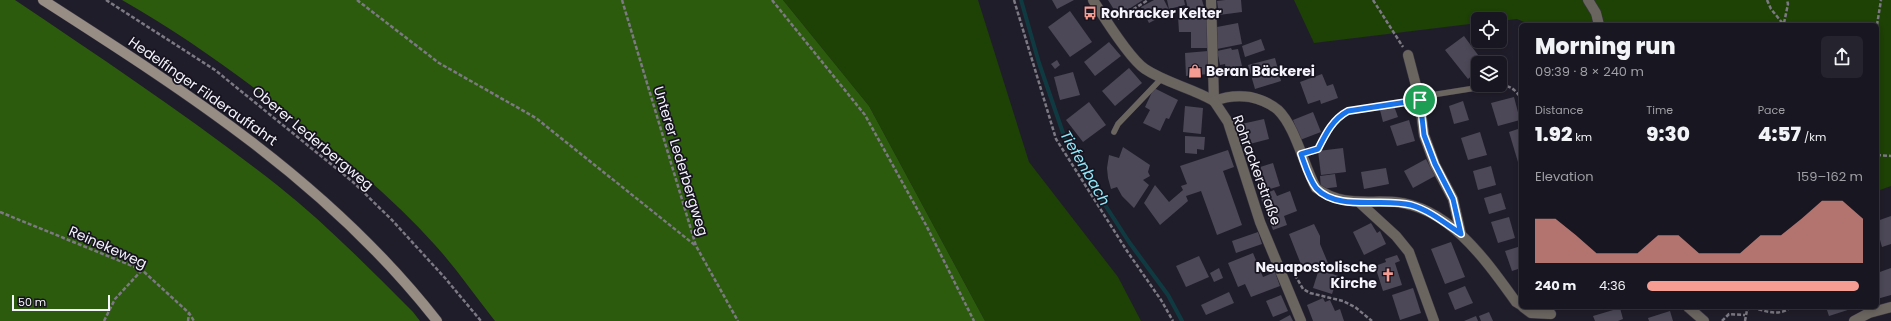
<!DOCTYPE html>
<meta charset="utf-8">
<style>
:root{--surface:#181620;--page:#25232d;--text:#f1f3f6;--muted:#9f9fa5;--line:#36353e;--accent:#f59c93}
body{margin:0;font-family:Poppins,sans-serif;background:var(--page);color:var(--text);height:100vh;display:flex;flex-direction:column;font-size:15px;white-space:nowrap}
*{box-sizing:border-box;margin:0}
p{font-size:13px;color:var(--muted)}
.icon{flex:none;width:22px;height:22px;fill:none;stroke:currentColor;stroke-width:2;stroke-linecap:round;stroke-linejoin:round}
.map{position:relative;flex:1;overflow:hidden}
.sheet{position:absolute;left:1519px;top:23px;width:360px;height:286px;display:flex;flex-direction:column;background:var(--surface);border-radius:6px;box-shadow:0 2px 6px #0003,0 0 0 1px var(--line)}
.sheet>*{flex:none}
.buttons{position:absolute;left:1471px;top:12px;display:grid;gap:8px}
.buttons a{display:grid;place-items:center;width:36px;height:36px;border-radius:6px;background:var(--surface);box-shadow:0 2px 6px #0003,0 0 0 1px var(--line);font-size:20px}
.scale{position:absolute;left:12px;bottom:10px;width:98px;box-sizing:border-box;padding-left:4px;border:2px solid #f5f3fc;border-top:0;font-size:11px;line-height:14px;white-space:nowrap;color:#f5f3fc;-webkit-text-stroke:3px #171420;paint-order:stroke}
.pin{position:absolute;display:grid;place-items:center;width:34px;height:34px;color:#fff;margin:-17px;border:2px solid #fff;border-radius:50%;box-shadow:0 1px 4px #0007}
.round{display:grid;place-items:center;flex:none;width:42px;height:42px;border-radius:6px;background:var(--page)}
.head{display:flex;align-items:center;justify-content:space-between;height:68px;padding:0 16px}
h1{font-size:22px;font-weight:800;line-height:30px}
.metrics{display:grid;grid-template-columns:repeat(3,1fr);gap:6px;height:68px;padding:4px 16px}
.metrics div{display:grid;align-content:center}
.metrics b{font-size:20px;font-weight:800}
.metrics small{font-size:11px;font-weight:400}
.metrics p{font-size:11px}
.chart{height:112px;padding:8px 16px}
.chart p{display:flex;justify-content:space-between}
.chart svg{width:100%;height:72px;margin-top:4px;fill:var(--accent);opacity:.7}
ul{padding:0 16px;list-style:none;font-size:13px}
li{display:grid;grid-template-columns:64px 48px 1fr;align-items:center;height:30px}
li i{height:10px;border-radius:5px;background:var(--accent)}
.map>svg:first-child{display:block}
.green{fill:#1e4106}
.forest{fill:#2c5b0d}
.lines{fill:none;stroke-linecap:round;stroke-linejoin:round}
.stream{stroke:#103a41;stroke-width:4}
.building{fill:#4c4857}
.service-casing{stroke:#3a3743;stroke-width:6}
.minor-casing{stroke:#3a3743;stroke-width:11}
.tertiary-casing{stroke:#3a3743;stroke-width:11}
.secondary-casing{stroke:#3a3743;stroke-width:11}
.path{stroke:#7c7984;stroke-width:2.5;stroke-dasharray:4 2;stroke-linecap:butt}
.service{stroke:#6b6560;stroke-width:5.5}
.minor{stroke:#6b6560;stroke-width:10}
.tertiary{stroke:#6b6560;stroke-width:10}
.secondary{stroke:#978d85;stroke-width:10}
.route-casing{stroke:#fff;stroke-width:8}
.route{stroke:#1a73e8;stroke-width:5}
.labels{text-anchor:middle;stroke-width:3.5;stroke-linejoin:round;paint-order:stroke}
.poi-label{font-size:14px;font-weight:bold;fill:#f5f3fc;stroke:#171420;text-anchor:start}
.street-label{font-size:14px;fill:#f5f3fc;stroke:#171420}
.water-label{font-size:15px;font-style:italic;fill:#90e9fa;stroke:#171420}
</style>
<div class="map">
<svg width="1891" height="321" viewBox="0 0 1891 321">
<rect width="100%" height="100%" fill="#201d2a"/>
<g class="green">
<polygon points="783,0 978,0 1029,162 1118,277 1141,321 985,321 869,106"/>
<polygon points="1294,0 1588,0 1598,25 1531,25 1517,19 1500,21 1500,19 1478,19 1478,23 1314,43"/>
<polygon points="1589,0 1891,0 1891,186 1877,191 1877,25 1599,25"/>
</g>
<g class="forest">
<path d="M 0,0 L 15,0 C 104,60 193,119 277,185 C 326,224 369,268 413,312 L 420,321 L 0,321 Z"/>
<path d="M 122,0 L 783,0 L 869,106 L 985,321 L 495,321 C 475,296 457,269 435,245 C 392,197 342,156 291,116 C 237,74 182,34 122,0 Z"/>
</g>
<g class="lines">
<polyline class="stream" points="1021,0 1039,63 1064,136 1096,191 1129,242 1168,295 1182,321"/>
</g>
<g class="building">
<polygon points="1052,0 1074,0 1057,9"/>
<polygon points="1108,0 1143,0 1118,16"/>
<polygon points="1154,0 1164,0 1170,12 1149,23 1141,7"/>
<polygon points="1167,0 1184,0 1185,5 1169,9"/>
<polygon points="1186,0 1202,0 1205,10 1189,14"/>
<polygon points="1225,0 1241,0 1242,12 1219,15 1217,1"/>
<polygon points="1207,10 1207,48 1191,48 1191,32 1179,32 1178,16"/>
<polygon points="1070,11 1092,42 1070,57 1048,27"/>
<polygon points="1238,23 1242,44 1217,49 1217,27"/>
<polygon points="1464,36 1484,63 1478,63 1478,71 1468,79 1445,50"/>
<polygon points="1261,39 1265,50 1245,57 1242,46"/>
<polygon points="1109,42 1121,56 1095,76 1084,62"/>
<polygon points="1231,48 1232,50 1238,49 1242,66 1226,70 1225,64 1220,65 1217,51"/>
<polygon points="1208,51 1209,74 1186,76 1185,53"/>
<polygon points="1275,58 1281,81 1255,89 1248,65"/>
<polygon points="1057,60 1060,65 1055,69 1051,64"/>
<polygon points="1129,68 1142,83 1115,106 1102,91"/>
<polygon points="1073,72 1080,95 1060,100 1054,77"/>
<polygon points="1322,74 1327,86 1333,84 1338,98 1321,104 1320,100 1308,104 1300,82"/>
<polygon points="1154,88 1178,100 1169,119 1166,118 1160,131 1143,123 1150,110 1145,107"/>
<polygon points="1514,97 1520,120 1498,126 1491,103"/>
<polygon points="1463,101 1469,120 1454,124 1449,106"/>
<polygon points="1089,102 1106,125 1083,142 1066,120"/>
<polygon points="1185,106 1203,108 1201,134 1183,132"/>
<polygon points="1394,106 1398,117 1383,122 1380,110"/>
<polygon points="1313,112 1321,132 1300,140 1293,120"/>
<polygon points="1264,119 1269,139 1242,146 1237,125"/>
<polygon points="1409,120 1415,141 1397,146 1390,126"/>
<polygon points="1521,128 1521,172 1509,132"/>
<polygon points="1480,132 1487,155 1468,160 1461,138"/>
<polygon points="1185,136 1205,137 1204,150 1197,149 1197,154 1185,153"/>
<polygon points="1123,147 1150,165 1148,172 1150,176 1143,180 1149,185 1134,208 1122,196 1117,187 1111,189 1108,178 1107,168 1109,155 1119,158"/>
<polygon points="1343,148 1346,172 1321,175 1318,151"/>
<polygon points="1228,150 1234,167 1223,171 1242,225 1217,235 1201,191 1186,196 1188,201 1160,225 1144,203 1155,185 1169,202 1183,190 1181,186 1187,184 1180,166"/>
<polygon points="1426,159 1435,176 1413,188 1404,171"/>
<polygon points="1273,163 1280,186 1260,192 1254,169"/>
<polygon points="1491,166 1496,185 1478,190 1473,171"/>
<polygon points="1386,168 1389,184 1364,189 1361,172"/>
<polygon points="1335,174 1337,187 1321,189 1320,176"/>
<polygon points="1274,190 1277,196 1290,191 1297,211 1284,216 1287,225 1273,230 1260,196"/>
<polygon points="1501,193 1506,209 1489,214 1484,198"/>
<polygon points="1891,216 1891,244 1882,247 1877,229 1877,221"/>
<polygon points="1509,217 1515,238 1498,243 1491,222"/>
<polygon points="1371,223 1377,233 1380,231 1386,244 1364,255 1353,232"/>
<polygon points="1314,224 1320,236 1320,244 1328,263 1304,272 1289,234"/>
<polygon points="1258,232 1262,244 1236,253 1232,241"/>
<polygon points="1451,242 1465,277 1445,284 1431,249"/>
<polygon points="1521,246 1521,268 1512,271 1505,251"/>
<polygon points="1253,253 1263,277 1275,272 1280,286 1251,297 1245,284 1238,287 1228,263"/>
<polygon points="1397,255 1400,261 1395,263 1402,285 1383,291 1375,266 1386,262 1385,259"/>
<polygon points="1199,256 1209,277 1186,287 1176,266"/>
<polygon points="1219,268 1223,278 1214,282 1210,273"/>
<polygon points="1891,268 1891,295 1877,299 1877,273"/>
<polygon points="1319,269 1338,276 1332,294 1313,288"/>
<polygon points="1465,286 1473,303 1455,310 1448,293"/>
<polygon points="1413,288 1421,313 1400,320 1392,295"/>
<polygon points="1229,292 1234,303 1206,315 1201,305"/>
<polygon points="1281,295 1288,311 1273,317 1266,301"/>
<polygon points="1323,298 1325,302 1330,300 1335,311 1340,309 1344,321 1313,321 1307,305"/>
<polygon points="1826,307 1857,307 1829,316"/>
<polygon points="1620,308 1623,319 1618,321 1595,321 1593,316"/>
<polygon points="1670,311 1673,321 1649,321 1648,318"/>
<polygon points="1489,312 1493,321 1481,321 1479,316"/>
<polygon points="1290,315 1293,321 1279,321"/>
<polygon points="1476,316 1478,321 1464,321"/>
</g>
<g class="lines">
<g class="service-casing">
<g id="service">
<polyline points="1419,97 1482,87"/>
<polyline points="1114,132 1118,124 1162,78"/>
</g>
</g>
<g class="minor-casing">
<g id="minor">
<path d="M 1093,0 C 1103,16 1130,59 1145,69 C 1166,83 1192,88 1214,101"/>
<polyline points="1211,0 1214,101"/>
<polyline points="1588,0 1596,13 1599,25"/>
<polyline points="1408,55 1419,97 1424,135 1435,165 1453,199 1461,234"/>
<path d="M 1214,101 C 1227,96 1237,95 1250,97 C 1259,99 1271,104 1278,110 C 1295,126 1304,166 1316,188 C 1343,207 1365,200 1395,202 C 1450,207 1487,262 1516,302 L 1521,305"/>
<polyline points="1360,203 1396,236 1409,252 1434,321"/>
<polyline points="1523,307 1531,313 1551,314"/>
<polyline points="1688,307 1704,321"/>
<polyline points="1854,321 1869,313 1891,307"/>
</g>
</g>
<g class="tertiary-casing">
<polyline id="tertiary" points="1214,101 1228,122 1260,222 1301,321"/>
</g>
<g class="secondary-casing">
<path id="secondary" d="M 43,0 C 188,93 329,183 437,321"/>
</g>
<g class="path">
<polyline points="106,0 215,70 353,182 392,220 445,278 481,321"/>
<polyline points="357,0 439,63 536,118 696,246"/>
<polyline points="622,0 696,246 738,321"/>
<polyline points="772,0 865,115 926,225 974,321"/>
<polyline points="1014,0 1056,139 1127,251 1161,300 1173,321"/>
<polyline points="1373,0 1403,47"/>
<polyline points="1767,0 1771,9 1784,25"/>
<polyline points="1118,19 1148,0"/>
<polyline points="1784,23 1788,4 1787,0"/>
<polyline points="1877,25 1881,0"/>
<path d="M 1489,86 C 1506,85 1511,84 1521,98"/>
<path d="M 1311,151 L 1319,149 C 1326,133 1332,119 1348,111 L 1409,102"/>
<polyline points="1877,155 1891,156"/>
<polyline points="0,212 142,270 189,313 194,321"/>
<polyline points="1295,275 1303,289 1310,293 1343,301 1355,307 1372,321"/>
<polyline points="104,321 115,299 142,270"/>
<polyline points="188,321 189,313"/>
<polyline points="1722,321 1729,314 1745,315"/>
<path d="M 1745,321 L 1747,310 L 1751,307 C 1764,311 1780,317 1791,307"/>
</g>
<use href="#service" class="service"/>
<use href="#minor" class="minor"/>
<use href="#tertiary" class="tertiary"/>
<use href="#secondary" class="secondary"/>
</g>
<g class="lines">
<g class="route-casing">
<path id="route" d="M 1420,100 L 1424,135 L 1435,164 L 1453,199 L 1461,234 C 1445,223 1429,210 1411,205 C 1383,197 1338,212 1316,188 C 1309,179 1305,165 1301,154 L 1318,149 C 1326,133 1333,119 1348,111 Z"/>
</g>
<use href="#route" class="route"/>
</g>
<defs>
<g id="bus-bare" transform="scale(1.08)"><path d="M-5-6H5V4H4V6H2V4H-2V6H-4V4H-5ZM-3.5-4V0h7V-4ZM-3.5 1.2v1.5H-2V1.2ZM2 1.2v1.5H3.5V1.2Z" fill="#f59c93" stroke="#171420" stroke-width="2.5" paint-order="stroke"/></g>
<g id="shop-bare" transform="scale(1.08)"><path d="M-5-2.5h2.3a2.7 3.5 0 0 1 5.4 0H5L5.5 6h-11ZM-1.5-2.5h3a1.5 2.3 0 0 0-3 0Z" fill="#f59c93" stroke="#171420" stroke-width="2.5" paint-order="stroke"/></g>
<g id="church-bare" transform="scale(1.08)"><path d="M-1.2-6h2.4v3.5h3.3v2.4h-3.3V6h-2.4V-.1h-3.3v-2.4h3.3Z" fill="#f59c93" stroke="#171420" stroke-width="2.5" paint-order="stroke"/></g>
</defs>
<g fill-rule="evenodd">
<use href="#bus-bare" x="1090" y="13"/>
<use href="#shop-bare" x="1195" y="71"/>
<use href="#church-bare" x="1388" y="275"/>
</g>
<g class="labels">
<g class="poi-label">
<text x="1101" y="18">Rohracker Kelter</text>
<text x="1206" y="76">Beran Bäckerei</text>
<text x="1377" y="272" text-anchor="end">Neuapostolische<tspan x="1377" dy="16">Kirche</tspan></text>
</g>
<g class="street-label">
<text transform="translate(203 91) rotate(35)" y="5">Hedelfinger Filderauffahrt</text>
<text transform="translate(313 138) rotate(40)" y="5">Oberer Lederbergweg</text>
<text transform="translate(681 161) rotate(73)" y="5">Unterer Lederbergweg</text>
<text transform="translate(1257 170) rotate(70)" y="5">Rohrackerstraße</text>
<text transform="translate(108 247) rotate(24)" y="5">Reinekeweg</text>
</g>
<g class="water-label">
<text transform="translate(1085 168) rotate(60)" y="5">Tiefenbach</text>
</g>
</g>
</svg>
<div class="buttons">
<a><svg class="icon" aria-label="locate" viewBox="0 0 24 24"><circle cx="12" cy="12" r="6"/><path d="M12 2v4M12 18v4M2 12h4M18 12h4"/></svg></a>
<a><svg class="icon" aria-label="layers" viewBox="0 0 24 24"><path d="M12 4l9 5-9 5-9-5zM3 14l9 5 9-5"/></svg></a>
</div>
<div class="scale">50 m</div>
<div class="pin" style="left:1420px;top:100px;background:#1e9e55"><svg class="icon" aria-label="arrive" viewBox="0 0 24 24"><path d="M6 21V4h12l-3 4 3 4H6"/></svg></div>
<section class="sheet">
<div class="head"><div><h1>Morning run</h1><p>09:39 · 8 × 240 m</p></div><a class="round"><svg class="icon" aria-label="share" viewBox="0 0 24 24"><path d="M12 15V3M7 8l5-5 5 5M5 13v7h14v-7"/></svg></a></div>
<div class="metrics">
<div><p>Distance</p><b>1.92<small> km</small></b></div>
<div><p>Time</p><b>9:30</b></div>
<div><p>Pace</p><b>4:57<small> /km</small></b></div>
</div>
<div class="chart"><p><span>Elevation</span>159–162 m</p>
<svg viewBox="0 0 160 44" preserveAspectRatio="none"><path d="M0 44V17L10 17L20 27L30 38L40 38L50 38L60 27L70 27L80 38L90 38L100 38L110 27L120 27L130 17L140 6L150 6L160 17V44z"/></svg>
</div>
<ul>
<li><b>240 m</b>4:36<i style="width:98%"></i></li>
</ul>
</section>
</div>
